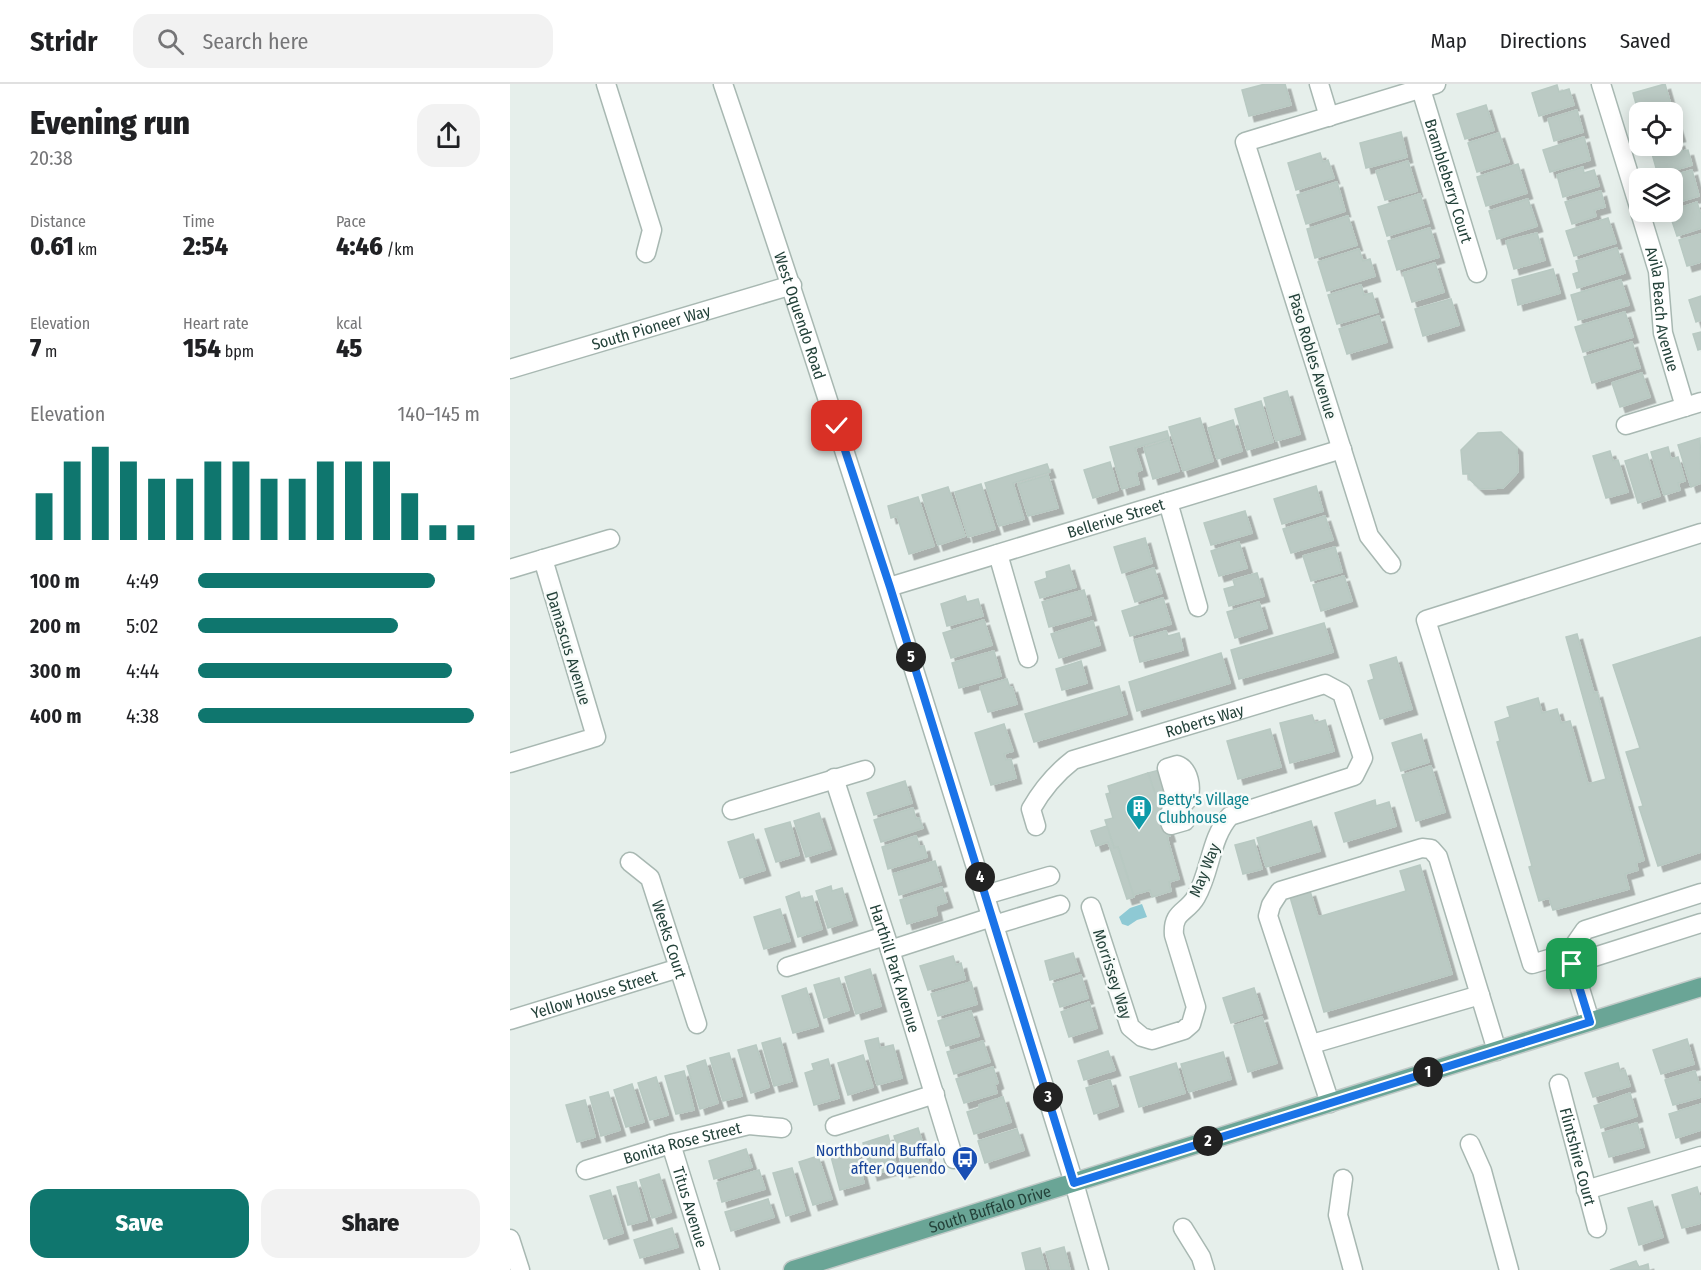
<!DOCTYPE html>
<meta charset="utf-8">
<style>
:root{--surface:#fff;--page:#f2f2f2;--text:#202124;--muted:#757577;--line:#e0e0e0;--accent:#0f766e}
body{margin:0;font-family:"Fira Sans Condensed",sans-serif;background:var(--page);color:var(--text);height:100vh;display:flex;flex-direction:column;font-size:22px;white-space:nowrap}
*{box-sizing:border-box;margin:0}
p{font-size:20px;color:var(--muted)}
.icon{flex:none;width:33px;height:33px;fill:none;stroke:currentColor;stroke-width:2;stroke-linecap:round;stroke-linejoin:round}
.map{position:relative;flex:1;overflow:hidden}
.drawer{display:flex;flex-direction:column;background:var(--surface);width:510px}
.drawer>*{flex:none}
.fabs{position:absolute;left:1119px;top:18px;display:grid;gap:12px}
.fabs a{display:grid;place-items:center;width:54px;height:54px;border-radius:12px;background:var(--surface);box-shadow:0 3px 15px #0003;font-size:30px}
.pin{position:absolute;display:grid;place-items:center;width:51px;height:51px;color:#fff;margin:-26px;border-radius:12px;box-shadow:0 3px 9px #0006}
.km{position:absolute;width:30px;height:30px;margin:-15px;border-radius:50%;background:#222;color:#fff;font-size:16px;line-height:30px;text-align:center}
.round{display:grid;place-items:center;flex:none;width:63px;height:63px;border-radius:18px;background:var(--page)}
.overview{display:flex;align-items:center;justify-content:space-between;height:102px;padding:0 30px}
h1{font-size:33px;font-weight:800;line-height:45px}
.stats{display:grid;grid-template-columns:repeat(3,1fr);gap:9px;height:102px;padding:6px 30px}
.stats div{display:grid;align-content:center}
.stats b{font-size:26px;font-weight:800}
.stats small{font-size:16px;font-weight:400}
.stats p{font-size:16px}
.chart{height:168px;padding:12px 30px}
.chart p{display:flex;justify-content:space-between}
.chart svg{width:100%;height:108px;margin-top:6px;stroke:var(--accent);stroke-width:6}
.action{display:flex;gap:12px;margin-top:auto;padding:12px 30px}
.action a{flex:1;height:69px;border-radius:18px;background:var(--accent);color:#fff;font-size:24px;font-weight:800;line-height:69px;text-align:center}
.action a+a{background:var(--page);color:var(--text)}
ul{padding:0 30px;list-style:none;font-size:20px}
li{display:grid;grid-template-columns:96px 72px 1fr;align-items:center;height:45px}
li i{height:15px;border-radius:8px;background:var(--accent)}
header{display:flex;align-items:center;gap:36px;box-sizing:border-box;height:84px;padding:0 30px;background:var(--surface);border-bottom:2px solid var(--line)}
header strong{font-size:28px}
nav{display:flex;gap:33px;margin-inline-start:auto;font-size:21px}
.search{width:420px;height:54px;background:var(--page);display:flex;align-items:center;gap:15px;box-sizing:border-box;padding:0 21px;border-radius:18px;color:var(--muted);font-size:22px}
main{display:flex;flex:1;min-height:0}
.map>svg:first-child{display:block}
.water{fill:#8ec9d4}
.building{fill:#bbcac4;stroke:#b8c9c2;stroke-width:1.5;filter:url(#shadow)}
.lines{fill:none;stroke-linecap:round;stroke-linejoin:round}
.minor-casing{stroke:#a8b8b2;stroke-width:21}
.major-casing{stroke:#c2cac8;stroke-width:21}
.minor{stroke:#fff;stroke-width:18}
.major{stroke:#6aa596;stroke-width:18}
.route-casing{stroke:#fff;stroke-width:12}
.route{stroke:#1a73e8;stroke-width:8}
.labels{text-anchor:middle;stroke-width:5;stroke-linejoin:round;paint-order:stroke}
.street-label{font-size:16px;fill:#24423a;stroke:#f7fbf9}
.culture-label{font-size:16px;fill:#0d838f;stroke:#f7fbf9;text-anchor:start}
.transit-label{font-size:16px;fill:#164399;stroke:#f7fbf9;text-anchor:end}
</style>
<header>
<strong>Stridr</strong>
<div class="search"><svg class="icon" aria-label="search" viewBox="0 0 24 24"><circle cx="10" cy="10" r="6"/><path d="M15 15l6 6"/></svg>Search here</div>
<nav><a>Map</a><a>Directions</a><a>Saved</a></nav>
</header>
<main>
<section class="drawer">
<div class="overview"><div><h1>Evening run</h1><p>20:38</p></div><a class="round"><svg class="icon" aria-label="share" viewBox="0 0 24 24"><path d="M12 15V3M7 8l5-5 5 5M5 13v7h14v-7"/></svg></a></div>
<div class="stats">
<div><p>Distance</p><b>0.61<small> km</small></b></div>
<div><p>Time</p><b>2:54</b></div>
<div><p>Pace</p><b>4:46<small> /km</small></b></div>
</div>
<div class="stats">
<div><p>Elevation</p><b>7<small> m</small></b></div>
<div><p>Heart rate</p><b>154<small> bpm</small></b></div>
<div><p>kcal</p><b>45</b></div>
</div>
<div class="chart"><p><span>Elevation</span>140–145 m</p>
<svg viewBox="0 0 160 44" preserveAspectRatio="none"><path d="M5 44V25M15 44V12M25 44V6M35 44V12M45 44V19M55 44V19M65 44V12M75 44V12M85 44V19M95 44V19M105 44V12M115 44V12M125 44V12M135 44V25M145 44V38M155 44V38"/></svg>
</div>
<ul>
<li><b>100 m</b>4:49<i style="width:84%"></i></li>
<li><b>200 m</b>5:02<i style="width:71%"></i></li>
<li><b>300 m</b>4:44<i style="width:90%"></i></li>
<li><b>400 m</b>4:38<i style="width:98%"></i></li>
</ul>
<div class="action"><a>Save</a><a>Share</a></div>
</section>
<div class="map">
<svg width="1191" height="1186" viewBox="0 0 1191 1186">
<defs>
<filter id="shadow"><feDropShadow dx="5.5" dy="5.5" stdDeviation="0" flood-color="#0004"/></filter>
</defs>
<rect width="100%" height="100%" fill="#e6efeb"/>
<polygon class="water" points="632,820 637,833 627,836 618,842 612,840 609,833 620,824"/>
<g class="building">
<polygon points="755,0 775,0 781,21 739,32 732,6"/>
<polygon points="1155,0 1161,21 1137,28 1130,28 1129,31 1123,9"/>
<polygon points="1047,1 1049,8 1059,5 1064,21 1029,32 1022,9"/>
<polygon points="976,21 984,46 955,55 947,30"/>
<polygon points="1067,26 1073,48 1044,57 1038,35"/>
<polygon points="1162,26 1170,52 1162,54 1162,28 1154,28"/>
<polygon points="891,48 897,73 856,84 850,59"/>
<polygon points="989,49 999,78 967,88 958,59"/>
<polygon points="1074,53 1080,76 1040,88 1033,66"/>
<polygon points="1169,57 1172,67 1178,66 1182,81 1148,91 1141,66 1162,62 1162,59"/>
<polygon points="810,69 813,78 818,76 824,94 786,106 778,79"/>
<polygon points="898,77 907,107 875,116 866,87"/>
<polygon points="1008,80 1017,109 976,122 967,93"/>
<polygon points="1073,83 1074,89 1084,86 1089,102 1053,113 1047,91"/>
<polygon points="1182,86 1189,112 1162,120 1162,94 1155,94"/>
<polygon points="827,98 835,127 796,140 787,111"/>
<polygon points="1091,107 1095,123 1084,126 1086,132 1062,140 1055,118"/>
<polygon points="910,110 919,139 877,152 868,123"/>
<polygon points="1018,115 1027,142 987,155 979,127"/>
<polygon points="1187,118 1191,131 1191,144 1167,152 1159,128"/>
<polygon points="838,132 847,161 805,174 797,145"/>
<polygon points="1098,134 1106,159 1064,172 1056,147"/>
<polygon points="920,144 929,173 887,186 878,157"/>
<polygon points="1027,149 1035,176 1004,185 996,157"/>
<polygon points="1191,150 1191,178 1177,182 1169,156"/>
<polygon points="1107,164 1115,189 1067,204 1063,190 1069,188 1066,177"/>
<polygon points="849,165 853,177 860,175 865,192 817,207 808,178"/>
<polygon points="925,179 934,208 902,218 893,189"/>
<polygon points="1043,185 1050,209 1008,221 1002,196"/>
<polygon points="1111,196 1119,221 1068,236 1061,211"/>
<polygon points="851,201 854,211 862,209 868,228 827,240 818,211"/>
<polygon points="1191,212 1191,236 1186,238 1179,216"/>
<polygon points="941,215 949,241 913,252 905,225"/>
<polygon points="1115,228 1123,253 1073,268 1065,243"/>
<polygon points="869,232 877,258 837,270 829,245"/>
<polygon points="1191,248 1191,265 1188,266 1183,250"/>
<polygon points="1122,258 1130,284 1082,299 1074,273"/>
<polygon points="1132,289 1140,313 1110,323 1102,299"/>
<polygon points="777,307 790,350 766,357 754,314"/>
<polygon points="751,317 763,358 737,366 725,325"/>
<polygon points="690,334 703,377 673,387 659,343"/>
<polygon points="723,336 732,367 707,375 698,344"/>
<polygon points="657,347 659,354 625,364 632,386 626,388 629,400 612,405 600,363"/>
<polygon points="991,348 1007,363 1008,388 993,404 970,405 959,395 959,390 953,390 951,366 968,349"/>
<polygon points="1190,354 1191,399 1181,403 1168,361"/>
<polygon points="659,356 669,387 643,395 634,364"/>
<polygon points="1158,363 1161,375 1168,373 1175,397 1168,399 1170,406 1154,411 1141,368"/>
<polygon points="1100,367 1103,377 1108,376 1118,408 1096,414 1083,372"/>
<polygon points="1137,370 1150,412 1128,419 1115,377"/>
<polygon points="600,378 608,406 583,414 574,386"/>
<polygon points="537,380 540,388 503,399 514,435 489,442 475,399"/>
<polygon points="538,391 548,424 518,432 508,400"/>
<polygon points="471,400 485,445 458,453 445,408"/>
<polygon points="806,402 813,427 772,440 764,415"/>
<polygon points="438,403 455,452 428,461 412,411"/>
<polygon points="408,413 424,462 399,470 387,432 381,434 378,422"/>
<polygon points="735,427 742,449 701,461 694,439"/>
<polygon points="815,432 823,456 781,469 773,445"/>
<polygon points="635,454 642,479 612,489 604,463"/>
<polygon points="729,458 737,484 709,492 701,467"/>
<polygon points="825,463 832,488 801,497 793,472"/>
<polygon points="559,481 566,503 530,514 525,498 537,494 536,488"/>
<polygon points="644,484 652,509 625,518 617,493"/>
<polygon points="747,489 754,512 719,522 714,505 725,502 723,496"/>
<polygon points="834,492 842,517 811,527 803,501"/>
<polygon points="574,506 581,531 539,543 532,518"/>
<polygon points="455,512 457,518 468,515 473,532 437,542 431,520"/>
<polygon points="653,514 661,540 620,552 612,527"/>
<polygon points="749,518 757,544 725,554 717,528"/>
<polygon points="474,536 482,561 441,574 433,549"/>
<polygon points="583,537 590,561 549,574 541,550"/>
<polygon points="814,539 823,568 729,595 721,566"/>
<polygon points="656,547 658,552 669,549 673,566 630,578 624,556"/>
<polygon points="1067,550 1084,609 1087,608 1134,776 1126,779 1128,786 1115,790 1119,805 1043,826 1039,814 1029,817 1019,783 1022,782 987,658 990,657 985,638 1000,633 997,623 1028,614 1032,629 1047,625 1051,639 1060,637 1078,700 1096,695 1056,553"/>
<polygon points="1191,553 1191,768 1148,782 1129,723 1133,722 1116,668 1130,664 1103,581"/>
<polygon points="484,567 491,592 449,604 442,579"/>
<polygon points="711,569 720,599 627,627 619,598"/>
<polygon points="886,573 902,625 870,635 858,597 864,595 860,581"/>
<polygon points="571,577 577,599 552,606 546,585"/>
<polygon points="497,595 500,604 502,603 507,620 478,628 470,603"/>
<polygon points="609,602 617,630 524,658 515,630"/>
<polygon points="802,631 805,639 815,636 824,667 780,679 770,639"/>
<polygon points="494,640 503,667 494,670 496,676 501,675 506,694 481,701 465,649"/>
<polygon points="760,645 771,683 728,695 717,657"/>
<polygon points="911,650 919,678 891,687 882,659"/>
<polygon points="921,682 935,728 906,737 892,691"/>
<polygon points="650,686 660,714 648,718 638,689"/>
<polygon points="638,689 648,718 663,713 654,733 660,752 657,753 669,795 659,798 661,807 642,813 640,806 623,811 608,763 604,764 595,736 603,734 596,710 600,709 598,702"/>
<polygon points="395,697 402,719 364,731 357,709"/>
<polygon points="865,716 866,722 879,718 886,742 834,758 825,729"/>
<polygon points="403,724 406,735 409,734 413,744 371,758 364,736"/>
<polygon points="309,729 321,765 296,773 284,737"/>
<polygon points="801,737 810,767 756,783 747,754"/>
<polygon points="280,738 289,771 266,778 255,745"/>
<polygon points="597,742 604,764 608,763 624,813 617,815 598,758 586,762 581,747"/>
<polygon points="243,750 255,786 230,794 218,758"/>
<polygon points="406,752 410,763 414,762 417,773 378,785 372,763"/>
<polygon points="744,756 752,785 733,790 725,761"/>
<polygon points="425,777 431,797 389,811 383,790"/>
<polygon points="910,781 942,890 814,928 780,813 800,807 808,833 896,807 890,787"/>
<polygon points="321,802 322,807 332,804 342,836 318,844 306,807"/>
<polygon points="432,803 437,818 425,822 427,831 397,840 390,816"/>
<polygon points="289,808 291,815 302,812 312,845 288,853 276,813"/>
<polygon points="270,825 280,857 254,865 244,833"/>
<polygon points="563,869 569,887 540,896 535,877"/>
<polygon points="443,872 446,881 451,879 455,895 418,906 410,882"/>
<polygon points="360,885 371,922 346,930 335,893"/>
<polygon points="571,891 578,914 550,923 543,900"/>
<polygon points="329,894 339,926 314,934 304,901"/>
<polygon points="461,898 467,920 428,932 421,910"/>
<polygon points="296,904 308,942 283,949 272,912"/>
<polygon points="744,904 752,929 721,939 713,914"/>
<polygon points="579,918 587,944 559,953 551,928"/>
<polygon points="461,927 469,952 436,962 428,937"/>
<polygon points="752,933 767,979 738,988 724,942"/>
<polygon points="270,954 282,997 264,1002 252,959"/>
<polygon points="368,954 370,964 383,961 392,994 367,1001 355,957"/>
<polygon points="1177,955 1184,980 1151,990 1143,966"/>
<polygon points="473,957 480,978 444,990 437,968"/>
<polygon points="246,961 259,1003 241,1009 228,966"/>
<polygon points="598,967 605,986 574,996 568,977"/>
<polygon points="713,968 721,995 679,1008 671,980"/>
<polygon points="219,969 232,1012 213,1017 200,974"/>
<polygon points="353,971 363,1003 338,1011 328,979"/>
<polygon points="318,975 329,1014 304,1021 295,989 304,986 302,980"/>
<polygon points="195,976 208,1019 190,1025 177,982"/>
<polygon points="666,979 675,1009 629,1023 620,993"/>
<polygon points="1108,979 1110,987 1115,986 1120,1002 1083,1013 1075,989"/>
<polygon points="483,983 488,999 485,1001 487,1009 454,1019 446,995"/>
<polygon points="174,987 184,1026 166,1030 155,992"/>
<polygon points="1185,987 1189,999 1191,998 1191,1013 1163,1021 1155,996"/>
<polygon points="146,993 158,1031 140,1036 128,999"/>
<polygon points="600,996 608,1022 584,1030 576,1004"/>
<polygon points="122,1000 134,1038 116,1043 104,1006"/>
<polygon points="98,1008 110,1046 91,1052 80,1013"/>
<polygon points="1120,1009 1127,1032 1091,1044 1084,1022"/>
<polygon points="493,1013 501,1038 464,1050 457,1028 469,1024 469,1021"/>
<polygon points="75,1016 85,1053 67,1058 56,1021"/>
<polygon points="1191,1020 1191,1046 1166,1054 1159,1030"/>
<polygon points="1127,1039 1134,1063 1099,1073 1092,1049"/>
<polygon points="408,1044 419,1080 394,1088 384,1052"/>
<polygon points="507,1045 514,1066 475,1079 468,1057"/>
<polygon points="378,1051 387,1084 362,1091 353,1059"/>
<polygon points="345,1062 354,1099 330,1106 320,1069"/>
<polygon points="236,1065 242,1083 204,1095 199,1077"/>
<polygon points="308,1072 322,1115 303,1121 289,1078"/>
<polygon points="282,1084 295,1126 276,1132 263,1089"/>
<polygon points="249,1086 255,1105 212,1118 207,1099"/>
<polygon points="149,1090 161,1128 142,1134 130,1096"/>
<polygon points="126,1098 137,1136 118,1141 107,1103"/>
<polygon points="1187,1103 1191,1117 1191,1139 1172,1144 1162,1111"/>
<polygon points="100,1106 113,1149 94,1155 80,1112"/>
<polygon points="258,1115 264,1133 221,1147 215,1128"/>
<polygon points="1142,1117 1153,1153 1129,1161 1118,1124"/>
<polygon points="162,1144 168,1163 130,1174 124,1156"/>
<polygon points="554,1163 560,1186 541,1186 536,1168"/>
<polygon points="530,1164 536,1186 516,1186 512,1169"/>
<polygon points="1126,1177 1129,1183 1138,1180 1139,1186 1100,1186"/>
</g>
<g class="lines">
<g class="minor-casing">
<g id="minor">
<polyline points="96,0 142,146 136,169"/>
<path id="s1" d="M 213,0 C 337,364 450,732 564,1099 L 589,1186"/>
<polyline points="809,0 819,33"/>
<polyline points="1091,0 1130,126"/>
<path id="s2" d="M 911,5 L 967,189"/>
<path id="s3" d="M 1130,128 L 1148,187 L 1153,249 L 1175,323"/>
<path id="s4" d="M 0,285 L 282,201"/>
<polyline points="1116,341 1191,318"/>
<polyline points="658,418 688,523"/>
<polyline points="488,470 518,574"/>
<polyline points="881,480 859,452 735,58 926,0"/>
<polyline points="0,485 100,455"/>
<path id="s5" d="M 379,503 L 832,365"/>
<polyline points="0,679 86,653 33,475"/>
<path d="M 667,681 C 679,685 683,705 677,716 C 672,723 673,715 671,724 C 669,729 672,733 675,737 L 661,741 L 658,732 L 661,731 L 662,716 L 666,715 L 657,684 Z"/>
<path id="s6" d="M 324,694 L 380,866 L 444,1075"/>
<polyline points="222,726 355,686"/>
<path id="s7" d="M 526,742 L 521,725 C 533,704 545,690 563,676 L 815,600 L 832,609 L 853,674 L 844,692 L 720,732 C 700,754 701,787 686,813 C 677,829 662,827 664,851 L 686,923 L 681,940 L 674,946 L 642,956 L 632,953 L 620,943 L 581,823"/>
<path id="s8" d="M 120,778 L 140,794 L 187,940"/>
<polyline points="475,811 540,792"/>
<polyline points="484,841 550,821"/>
<polyline points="380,866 482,833"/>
<polyline points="1059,869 1075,846 1191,809"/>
<polyline points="1062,880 1191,839"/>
<polyline points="277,883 375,852"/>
<path id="s9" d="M 0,936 L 169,884"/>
<polyline points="1080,937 1059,869 1022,880 916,536 1191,449"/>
<polyline points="802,960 970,911"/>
<path id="s10" d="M 1049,1000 L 1087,1144"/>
<polyline points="820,1019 758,832 761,821 770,807 912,764 921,765 928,773 987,967"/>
<polyline points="325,1042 425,1010"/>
<path id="s11" d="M 161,1060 L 200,1186"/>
<polyline points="960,1060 972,1087 999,1186"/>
<path id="s12" d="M 76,1086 L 161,1060 L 239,1041 L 272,1044"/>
<polyline points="833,1095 828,1131 843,1186"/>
<polyline points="1076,1106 1191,1072"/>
<polyline points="673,1144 691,1173 695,1186"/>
<polyline points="0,1155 10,1186"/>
</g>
</g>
<g class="major-casing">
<g id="major">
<path id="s13" d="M 283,1186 L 1191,903"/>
</g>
</g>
<use href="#minor" class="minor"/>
<use href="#major" class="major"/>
</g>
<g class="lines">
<g class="route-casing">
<polyline id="route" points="327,342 380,503 564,1099 1080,938 1062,880"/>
</g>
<use href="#route" class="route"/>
</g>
<defs>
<g id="building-pin" transform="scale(1.35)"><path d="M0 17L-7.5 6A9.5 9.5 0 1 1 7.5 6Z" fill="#0f9aa8" stroke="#f7fbf9"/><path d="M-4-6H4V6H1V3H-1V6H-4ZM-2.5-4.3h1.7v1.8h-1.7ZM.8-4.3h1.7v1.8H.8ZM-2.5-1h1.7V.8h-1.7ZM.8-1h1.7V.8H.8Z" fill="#fff"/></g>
<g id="bus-pin" transform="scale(1.35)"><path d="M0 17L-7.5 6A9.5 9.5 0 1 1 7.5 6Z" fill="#1a4fb4" stroke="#f7fbf9"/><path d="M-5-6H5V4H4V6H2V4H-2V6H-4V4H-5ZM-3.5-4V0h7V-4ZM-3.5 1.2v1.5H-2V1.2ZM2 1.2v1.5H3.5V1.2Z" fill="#fff"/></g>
</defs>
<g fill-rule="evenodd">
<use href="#building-pin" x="629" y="724"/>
<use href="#bus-pin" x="455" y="1075"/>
</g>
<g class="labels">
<g class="street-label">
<text dy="6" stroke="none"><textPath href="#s2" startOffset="96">Brambleberry Court</textPath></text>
<text dy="6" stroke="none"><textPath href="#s3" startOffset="100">Avila Beach Avenue</textPath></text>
<text dy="6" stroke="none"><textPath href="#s1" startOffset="244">West Oquendo Road</textPath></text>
<text dy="6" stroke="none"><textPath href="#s4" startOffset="147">South Pioneer Way</textPath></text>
<text transform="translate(803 272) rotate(73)" y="6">Paso Robles Avenue</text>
<text dy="6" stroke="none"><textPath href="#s5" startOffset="237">Bellerive Street</textPath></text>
<text transform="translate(59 564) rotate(73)" y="6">Damascus Avenue</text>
<text dy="6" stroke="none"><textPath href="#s7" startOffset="220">Roberts Way</textPath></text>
<text transform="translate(694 786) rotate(-68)" y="6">May Way</text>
<text dy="6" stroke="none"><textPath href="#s8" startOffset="90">Weeks Court</textPath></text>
<text dy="6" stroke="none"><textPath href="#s6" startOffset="200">Harthill Park Avenue</textPath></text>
<text transform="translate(603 890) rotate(72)" y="6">Morrissey Way</text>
<text dy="6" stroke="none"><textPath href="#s9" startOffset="88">Yellow House Street</textPath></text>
<text dy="6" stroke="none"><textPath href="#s12" startOffset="100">Bonita Rose Street</textPath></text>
<text dy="6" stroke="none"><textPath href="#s10" startOffset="75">Flintshire Court</textPath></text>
<text dy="6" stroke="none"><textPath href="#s11" startOffset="66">Titus Avenue</textPath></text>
<text dy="6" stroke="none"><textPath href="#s13" startOffset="206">South Buffalo Drive</textPath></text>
</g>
<g class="culture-label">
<text x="648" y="721">Betty's Village<tspan x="648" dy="18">Clubhouse</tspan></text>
</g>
<g class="transit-label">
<text x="436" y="1072">Northbound Buffalo<tspan x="436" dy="18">after Oquendo</tspan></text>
</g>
</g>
</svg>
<div class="fabs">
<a><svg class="icon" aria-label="locate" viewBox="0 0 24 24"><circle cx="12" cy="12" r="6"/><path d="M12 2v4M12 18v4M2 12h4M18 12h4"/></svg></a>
<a><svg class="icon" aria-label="layers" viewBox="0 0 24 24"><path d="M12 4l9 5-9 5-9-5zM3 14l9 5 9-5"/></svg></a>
</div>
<div class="pin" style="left:1062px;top:880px;background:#1e9e55"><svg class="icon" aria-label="arrive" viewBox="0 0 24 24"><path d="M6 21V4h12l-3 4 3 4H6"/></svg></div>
<div class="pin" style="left:327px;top:342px;background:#d93025"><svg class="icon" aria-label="check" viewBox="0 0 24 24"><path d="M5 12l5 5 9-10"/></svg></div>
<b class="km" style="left:918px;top:988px">1</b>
<b class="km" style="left:698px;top:1057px">2</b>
<b class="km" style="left:538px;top:1013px">3</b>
<b class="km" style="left:470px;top:793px">4</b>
<b class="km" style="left:401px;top:573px">5</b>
</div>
</main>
